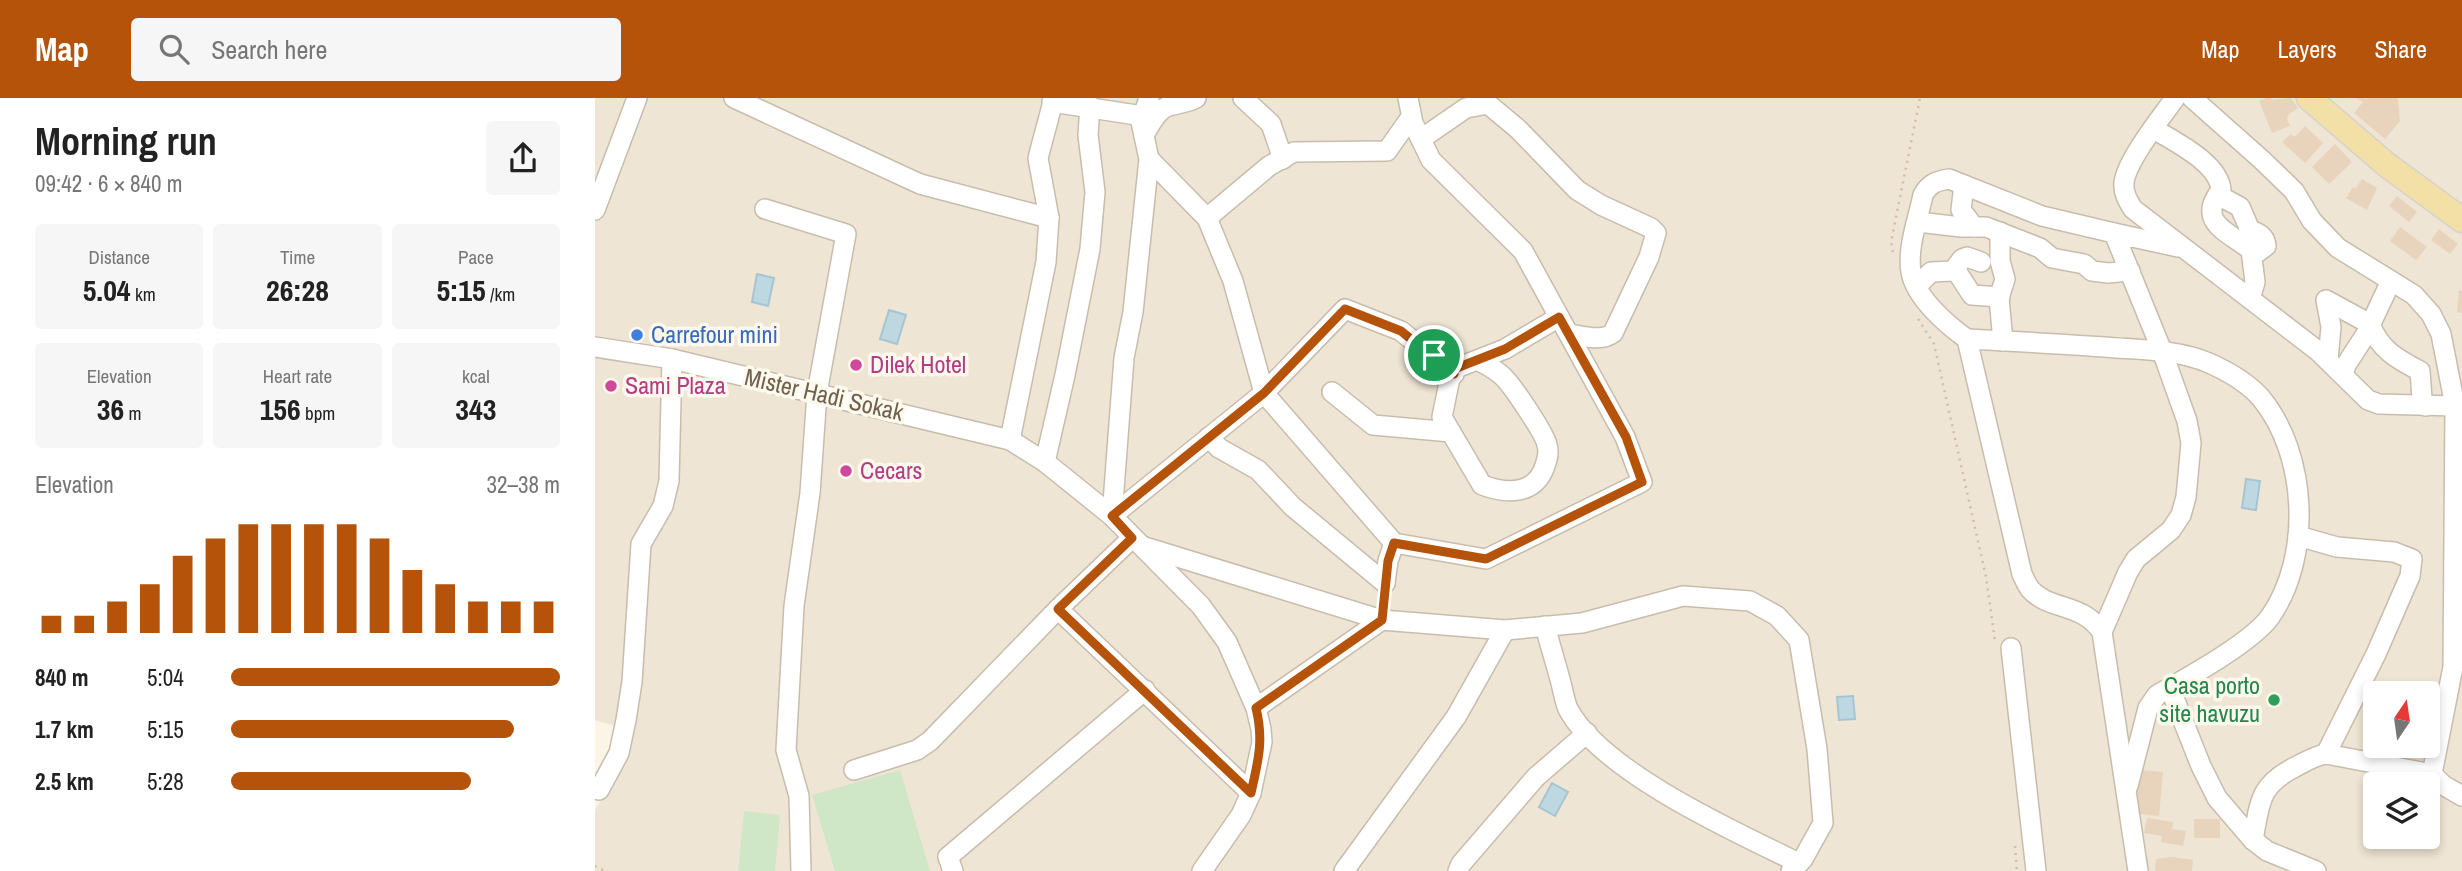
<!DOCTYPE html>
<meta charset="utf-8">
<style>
:root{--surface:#fff;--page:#f6f6f6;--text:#222;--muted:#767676;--accent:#b45309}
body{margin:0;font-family:"Archivo Narrow",sans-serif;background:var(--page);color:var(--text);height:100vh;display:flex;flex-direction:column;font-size:26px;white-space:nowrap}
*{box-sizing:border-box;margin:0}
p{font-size:23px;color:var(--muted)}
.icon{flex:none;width:38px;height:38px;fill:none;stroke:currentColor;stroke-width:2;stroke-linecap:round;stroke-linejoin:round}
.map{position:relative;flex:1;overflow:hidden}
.sheet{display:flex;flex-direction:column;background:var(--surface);width:595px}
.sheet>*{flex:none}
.needle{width:46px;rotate:13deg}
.fabs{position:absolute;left:1768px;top:583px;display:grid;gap:14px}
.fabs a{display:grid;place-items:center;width:77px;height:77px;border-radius:7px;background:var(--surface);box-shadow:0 4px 10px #0003;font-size:35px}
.pin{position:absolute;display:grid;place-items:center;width:60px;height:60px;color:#fff;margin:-30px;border:4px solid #fff;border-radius:50%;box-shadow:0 2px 7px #0007}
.round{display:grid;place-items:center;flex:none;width:74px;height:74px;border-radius:7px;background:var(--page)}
.head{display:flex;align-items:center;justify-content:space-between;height:119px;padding:0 35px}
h1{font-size:38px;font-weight:700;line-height:52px}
.stats{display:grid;grid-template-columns:repeat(3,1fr);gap:10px;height:119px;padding:7px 35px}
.stats div{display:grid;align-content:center;border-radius:7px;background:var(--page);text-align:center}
.stats b{font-size:30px;font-weight:700}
.stats small{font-size:19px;font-weight:400}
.stats p{font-size:19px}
.chart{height:196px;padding:14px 35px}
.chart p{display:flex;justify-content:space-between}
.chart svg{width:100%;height:126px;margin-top:7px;stroke:var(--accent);stroke-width:6}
ul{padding:0 35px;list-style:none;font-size:23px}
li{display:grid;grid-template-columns:112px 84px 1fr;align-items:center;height:52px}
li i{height:18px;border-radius:9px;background:var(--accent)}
header{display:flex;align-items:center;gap:42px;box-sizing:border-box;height:98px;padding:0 35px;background:var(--accent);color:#fff}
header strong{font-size:33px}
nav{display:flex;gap:38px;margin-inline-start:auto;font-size:24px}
.search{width:490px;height:63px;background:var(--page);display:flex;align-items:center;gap:18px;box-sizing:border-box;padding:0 24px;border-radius:7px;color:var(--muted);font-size:26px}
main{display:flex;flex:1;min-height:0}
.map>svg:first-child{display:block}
.residential{fill:#eee5d4;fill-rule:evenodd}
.green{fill:#d0e7c7}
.water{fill:#bed8e2;stroke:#a5c5d3;stroke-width:2}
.building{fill:#e8d4bd}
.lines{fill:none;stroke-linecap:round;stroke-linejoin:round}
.minor-casing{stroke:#c8bdac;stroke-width:22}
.major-casing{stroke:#d7d2cd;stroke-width:27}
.path{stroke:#d2bda5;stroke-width:2.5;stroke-dasharray:2 5;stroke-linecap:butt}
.minor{stroke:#fff;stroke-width:19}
.major{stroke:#f2e0a7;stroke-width:24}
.route-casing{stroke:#fff;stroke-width:14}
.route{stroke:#b45309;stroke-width:9}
.shop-dot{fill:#3f7fe0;stroke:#fdf9ed;stroke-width:2.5}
.hotel-dot{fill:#d1479c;stroke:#fdf9ed;stroke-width:2.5}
.leisure-dot{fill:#2e9e5b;stroke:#fdf9ed;stroke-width:2.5}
.labels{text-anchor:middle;stroke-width:7;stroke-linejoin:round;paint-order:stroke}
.shop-label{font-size:24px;fill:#366cbe;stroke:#fdf9ed;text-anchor:start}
.hotel-label{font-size:24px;fill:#b23c85;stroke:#fdf9ed;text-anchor:start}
.street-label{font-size:24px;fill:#71604e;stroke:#fdf9ed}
.leisure-label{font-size:24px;fill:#27864d;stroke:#fdf9ed;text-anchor:end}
</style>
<header>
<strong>Map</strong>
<div class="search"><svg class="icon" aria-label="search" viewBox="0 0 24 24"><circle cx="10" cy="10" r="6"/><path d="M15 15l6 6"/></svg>Search here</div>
<nav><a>Map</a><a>Layers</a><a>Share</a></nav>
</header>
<main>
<section class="sheet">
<div class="head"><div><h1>Morning run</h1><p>09:42 · 6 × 840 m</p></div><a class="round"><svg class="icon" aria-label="share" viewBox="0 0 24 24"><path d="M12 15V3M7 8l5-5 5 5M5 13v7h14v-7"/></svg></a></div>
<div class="stats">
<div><p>Distance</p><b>5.04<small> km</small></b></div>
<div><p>Time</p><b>26:28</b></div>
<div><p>Pace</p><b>5:15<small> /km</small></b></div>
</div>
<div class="stats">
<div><p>Elevation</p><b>36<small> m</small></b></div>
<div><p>Heart rate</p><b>156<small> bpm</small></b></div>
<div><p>kcal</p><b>343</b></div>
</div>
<div class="chart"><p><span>Elevation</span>32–38 m</p>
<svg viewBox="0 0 160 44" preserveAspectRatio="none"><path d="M5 44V38M15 44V38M25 44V33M35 44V27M45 44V17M55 44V11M65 44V6M75 44V6M85 44V6M95 44V6M105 44V11M115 44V22M125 44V27M135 44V33M145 44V33M155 44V33"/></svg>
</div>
<ul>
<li><b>840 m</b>5:04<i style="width:100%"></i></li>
<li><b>1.7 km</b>5:15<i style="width:86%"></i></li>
<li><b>2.5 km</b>5:28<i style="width:73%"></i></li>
</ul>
</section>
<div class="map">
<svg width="1867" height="773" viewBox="0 0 1867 773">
<rect width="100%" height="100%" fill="#faf5e7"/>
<path class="residential" d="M 0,0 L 1867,0 L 1867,773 L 0,773 L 0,712 L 34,657 L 37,633 L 0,622 ZM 1780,595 L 1832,595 L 1832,648 L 1780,648 ZM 1780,686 L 1832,686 L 1832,738 L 1780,738 Z"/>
<g class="green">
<polygon points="305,672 335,773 240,773 217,697"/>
<polygon points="149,713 185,717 180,773 143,773"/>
</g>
<g class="water">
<polygon points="162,176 179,180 173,208 157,204"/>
<polygon points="294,212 311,217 302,246 285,241"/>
<polygon points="1651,381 1665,383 1661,412 1647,410"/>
<polygon points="1258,598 1260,621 1244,622 1242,599"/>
<polygon points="957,685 973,694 960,718 944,709"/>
</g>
<g class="building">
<polygon points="1671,0 1676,0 1677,2 1696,0 1703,10 1694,16 1692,21 1695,28 1677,35 1664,3"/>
<polygon points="1761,0 1803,0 1805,23 1790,41 1759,15 1768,4"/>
<polygon points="1710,28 1728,45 1710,65 1687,44 1696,36 1700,39"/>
<polygon points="1740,46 1757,64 1734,86 1717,69"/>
<polygon points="1767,81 1782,90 1772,112 1751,100 1758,89 1761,90"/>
<polygon points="1802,98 1822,114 1814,124 1794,108"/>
<polygon points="1805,129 1832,149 1821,162 1795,143"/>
<polygon points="1844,131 1863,146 1855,156 1836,142"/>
<polygon points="1864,192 1867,193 1867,215 1862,214"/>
<polygon points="1543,672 1568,674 1564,718 1538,715"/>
<polygon points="1552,720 1578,724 1577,731 1591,733 1588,748 1566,744 1567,738 1549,735"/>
<rect x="1599" y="721" width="26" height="19"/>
<polygon points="1577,759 1598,762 1597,773 1560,773 1561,761"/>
</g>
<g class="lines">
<g class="minor-casing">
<g id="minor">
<polyline points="139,0 325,86 454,120"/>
<polyline points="554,0 546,24 554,61 538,214 529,260 517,418 669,295 750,211 806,233 859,276"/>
<polyline points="648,0 676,26 688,61"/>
<path d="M 1580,0 C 1566,20 1531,63 1529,85 C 1528,95 1533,103 1538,111 L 1723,253 L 1773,302 L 1784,306 L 1860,308"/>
<polyline points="1597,0 1667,62 1699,93 1717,123 1743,150 1819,197 1836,216 1846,236 1860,308 1858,569 1837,676"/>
<polyline points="457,4 548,18"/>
<path d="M 1559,31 C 1580,44 1624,65 1626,92 C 1601,124 1632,133 1656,152 L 1660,184 L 1655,201"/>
<path d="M 549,37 C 555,27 562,11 574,8 C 584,5 592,5 601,0"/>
<path d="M 826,41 L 871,10 L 893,6 L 923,31 L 982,92 L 1006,107 L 1056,130 L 1061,135 L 1054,159 L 1018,235 C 1006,244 989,238 974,236"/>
<polyline points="554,61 612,120 638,183 669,295 799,445 891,461 1047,384 1030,339 928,153 836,62 818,25 813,0"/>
<polyline points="1369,87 1366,112 1379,129"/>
<path d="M 1623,97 L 1645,109 L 1655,132 C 1664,135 1670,138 1671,148 L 1659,157"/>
<polyline points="170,111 251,136 222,295 215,395 199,508 191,652 204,698 206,773"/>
<polyline points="0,112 42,0"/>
<polyline points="612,120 674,68 699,54 792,53 816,19"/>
<polyline points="1323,124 1366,129 1391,129 1445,150 1457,160 1489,166 1497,173 1513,175 1535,173"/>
<polyline points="1405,134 1405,163 1410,181 1404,200 1408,243"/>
<path d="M 1519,135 L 1447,118 L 1354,81 C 1341,83 1334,86 1328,97 C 1323,121 1312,150 1316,174 C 1320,199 1352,227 1372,241 L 1427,476 C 1429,480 1432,487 1435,491 C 1454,513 1487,504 1507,534 L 1543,773"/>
<polyline points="1360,171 1377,197 1405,199"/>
<polyline points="1322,188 1336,174 1358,173 1367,161 1372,159 1386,164"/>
<path d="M 1372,241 C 1418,243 1463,246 1509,249 C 1543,252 1582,251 1614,265 C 1632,273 1653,285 1666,300 C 1713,357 1717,459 1675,519 C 1656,545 1592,580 1562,597 L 1553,610 L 1533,688"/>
<polyline points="0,249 77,261 415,342 450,364 517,418 606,508 632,544 661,610 666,631 667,644 656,695 646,717 607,773"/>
<path d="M 882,262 C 890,266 898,270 905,276 C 915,283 950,336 952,347 C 955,356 951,365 948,373 C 936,398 909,395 887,387 L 847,319 L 855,280 L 859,276 L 859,271 L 910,251 L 964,219"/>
<path d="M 1733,262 L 1736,229 L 1731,202 L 1775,226 C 1785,252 1802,261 1825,273 L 1827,301 L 1831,308"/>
<polyline points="1748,276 1751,267 1771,236 1796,183"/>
<polyline points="737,294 778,327 856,334"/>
<polyline points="614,339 624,350 663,372 698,409 790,485"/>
<polyline points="415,342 451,164 454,120 443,60 459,0"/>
<polyline points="450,364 470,277 495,151 500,94 493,37 495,8"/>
<polyline points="1703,438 1742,449 1799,454 1817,461 1815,478 1781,556 1731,656"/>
<polyline points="550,449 787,522 910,532 987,525 1088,498 1155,503 1182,518 1204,542 1222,651 1228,725 1208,761 1196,773"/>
<polyline points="790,485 793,463 799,445"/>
<polyline points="463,511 656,695"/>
<path d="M 950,528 C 955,547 961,566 966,585 C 968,593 970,604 973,611 C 1007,674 1140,734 1204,765"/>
<polyline points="1507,534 1533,474 1541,461 1576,432 1586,417 1591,399 1596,345 1592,323 1567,253 1519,135 1583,149"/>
<polyline points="1416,550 1441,773"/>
<polyline points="1575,590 1606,668 1622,700 1658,742 1672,753 1721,773"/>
<polyline points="661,610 787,522"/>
<polyline points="259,672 322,652 335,643 463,511 537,440"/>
<polyline points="4,692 24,655 31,622 37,584 46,446 68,408 74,383 77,261"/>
<path d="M 1658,742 C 1665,705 1663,688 1700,669 C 1710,664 1719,658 1731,656 L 1837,676 L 1848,687 L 1867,698"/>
<polyline points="358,773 353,759 550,592"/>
<polyline points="749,773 861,619 910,532"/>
<polyline points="863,773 866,766 941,679 992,635"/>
</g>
</g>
<g class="major-casing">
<polyline id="major" points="1714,0 1792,67 1867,122"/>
</g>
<g class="path">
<polyline points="1298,154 1296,144 1325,0"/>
<polyline points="1323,221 1339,246 1391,479 1400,543"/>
<polyline points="1420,748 1422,773"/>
<polyline points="0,768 10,773"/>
</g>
<use href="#minor" class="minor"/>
<use href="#major" class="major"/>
</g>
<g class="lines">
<g class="route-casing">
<path id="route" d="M 750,211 L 806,233 L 859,276 L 859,271 L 910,251 L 964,219 L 1031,339 L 1047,384 L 891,461 L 799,445 L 793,463 L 787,522 L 661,610 C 669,643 663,663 656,695 L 463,511 L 537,440 L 517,418 L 669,295 Z"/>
</g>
<use href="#route" class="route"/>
</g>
<circle class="shop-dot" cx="42" cy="237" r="7"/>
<g class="hotel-dot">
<circle cx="261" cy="267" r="7"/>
<circle cx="16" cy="288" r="7"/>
<circle cx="251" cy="373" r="7"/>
</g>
<circle class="leisure-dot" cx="1679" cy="602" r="7"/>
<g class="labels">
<g class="shop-label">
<text x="56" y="245">Carrefour mini</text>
</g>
<g class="hotel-label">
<text x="275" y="275">Dilek Hotel</text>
<text x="30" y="296">Sami Plaza</text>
<text x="265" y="381">Cecars</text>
</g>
<g class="street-label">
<text transform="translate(229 297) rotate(13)" y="8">Mister Hadi Sokak</text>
</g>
<g class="leisure-label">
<text x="1665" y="596">Casa porto<tspan x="1665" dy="28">site havuzu</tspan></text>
</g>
</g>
</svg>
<div class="fabs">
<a><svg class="needle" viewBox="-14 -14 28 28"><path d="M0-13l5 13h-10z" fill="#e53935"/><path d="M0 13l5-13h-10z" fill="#767676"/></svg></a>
<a><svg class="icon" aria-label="layers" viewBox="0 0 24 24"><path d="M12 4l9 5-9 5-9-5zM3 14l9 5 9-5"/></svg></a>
</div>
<div class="pin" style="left:839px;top:257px;background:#1e9e55"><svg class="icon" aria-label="arrive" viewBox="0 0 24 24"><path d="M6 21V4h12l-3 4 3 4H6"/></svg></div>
</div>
</main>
